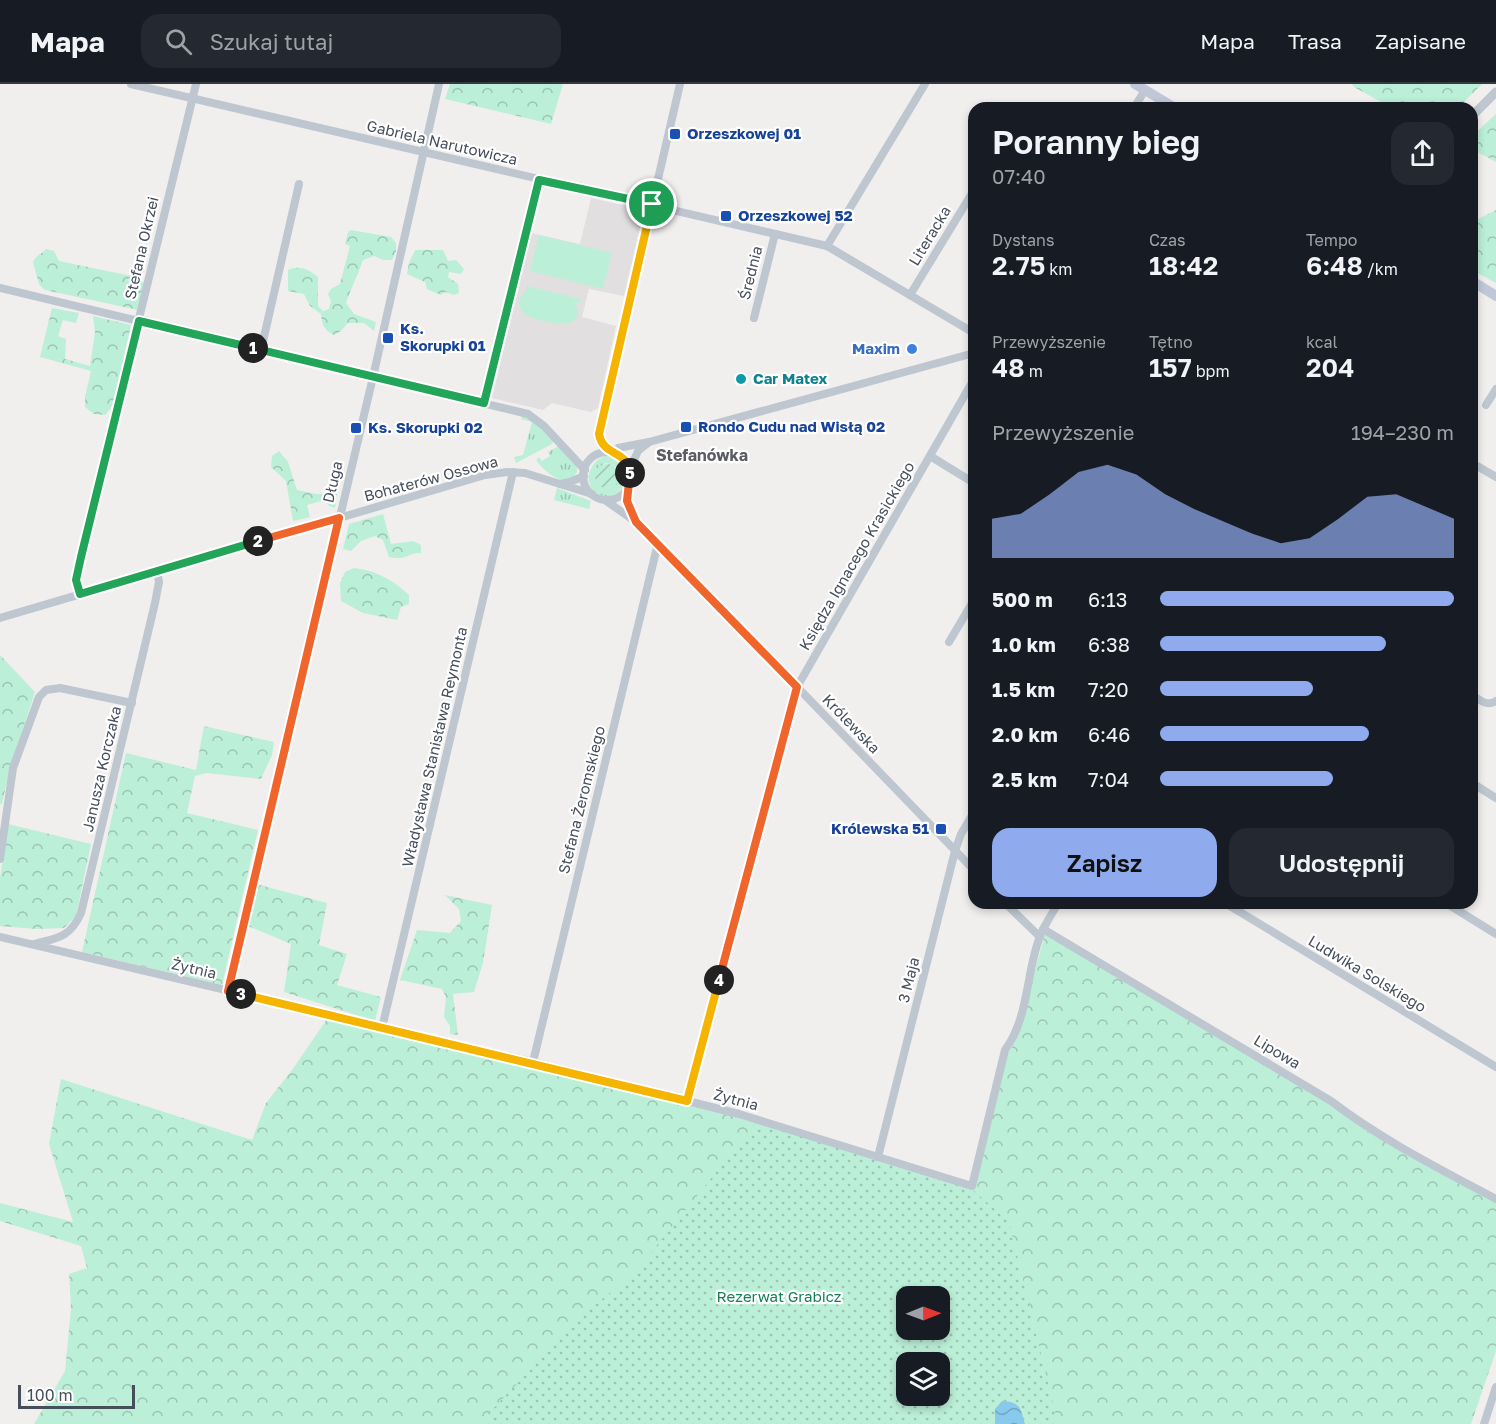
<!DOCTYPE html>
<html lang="pl">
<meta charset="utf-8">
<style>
:root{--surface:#171b24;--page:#242831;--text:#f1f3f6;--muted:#9ea1a6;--line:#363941;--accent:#8fabed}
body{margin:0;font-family:"Golos Text",sans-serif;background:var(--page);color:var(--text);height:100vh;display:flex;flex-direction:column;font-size:22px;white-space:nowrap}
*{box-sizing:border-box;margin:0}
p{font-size:20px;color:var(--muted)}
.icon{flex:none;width:33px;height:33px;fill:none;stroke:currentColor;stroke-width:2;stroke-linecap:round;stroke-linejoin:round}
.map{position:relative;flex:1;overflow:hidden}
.sheet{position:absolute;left:968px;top:18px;width:510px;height:807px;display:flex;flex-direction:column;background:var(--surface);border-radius:18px;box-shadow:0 3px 9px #0003}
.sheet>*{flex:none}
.needle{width:39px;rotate:89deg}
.fabs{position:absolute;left:896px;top:1202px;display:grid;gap:12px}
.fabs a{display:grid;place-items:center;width:54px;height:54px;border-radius:12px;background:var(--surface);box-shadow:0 3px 9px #0003;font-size:30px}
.scale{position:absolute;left:18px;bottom:15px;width:117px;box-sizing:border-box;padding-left:6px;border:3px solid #464e5c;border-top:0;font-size:16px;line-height:21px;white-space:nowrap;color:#464e5c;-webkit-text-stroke:4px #fff;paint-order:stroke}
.pin{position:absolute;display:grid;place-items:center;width:51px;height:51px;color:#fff;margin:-26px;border:3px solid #fff;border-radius:50%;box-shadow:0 2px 6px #0007}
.km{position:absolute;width:30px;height:30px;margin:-15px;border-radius:50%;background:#222;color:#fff;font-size:16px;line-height:30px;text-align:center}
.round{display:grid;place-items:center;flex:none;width:63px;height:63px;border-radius:18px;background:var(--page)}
.headline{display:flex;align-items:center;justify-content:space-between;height:102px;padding:0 24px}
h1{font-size:33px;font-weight:600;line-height:45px}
.figures{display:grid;grid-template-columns:repeat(3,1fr);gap:9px;height:102px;padding:6px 24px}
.figures div{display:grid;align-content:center}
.figures b{font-size:26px;font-weight:600}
.figures small{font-size:16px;font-weight:400}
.figures p{font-size:16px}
.chart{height:168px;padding:12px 24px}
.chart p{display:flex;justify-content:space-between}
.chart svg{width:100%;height:108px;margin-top:6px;fill:var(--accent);opacity:.7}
.cta{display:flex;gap:12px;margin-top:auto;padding:12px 24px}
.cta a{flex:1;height:69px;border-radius:18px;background:var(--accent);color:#111;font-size:24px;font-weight:600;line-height:69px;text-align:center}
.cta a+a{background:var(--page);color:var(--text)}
ul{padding:0 24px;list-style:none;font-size:20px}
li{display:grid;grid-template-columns:96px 72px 1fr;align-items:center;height:45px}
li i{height:15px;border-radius:8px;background:var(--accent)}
header{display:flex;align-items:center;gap:36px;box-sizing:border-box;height:84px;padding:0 30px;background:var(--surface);border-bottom:2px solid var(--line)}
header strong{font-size:28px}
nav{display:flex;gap:33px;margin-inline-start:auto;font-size:21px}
.search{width:420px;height:54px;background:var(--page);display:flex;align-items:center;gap:15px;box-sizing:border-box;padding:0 21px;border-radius:18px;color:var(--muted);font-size:22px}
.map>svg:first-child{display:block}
.education{fill:#e2dfe0}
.grass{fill:url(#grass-tufts);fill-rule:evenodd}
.forest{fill:url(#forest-crowns);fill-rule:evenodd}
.park{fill:url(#park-dots);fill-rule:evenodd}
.garden{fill:url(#garden-furrows)}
.pitch{fill:#bcefd7}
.water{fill:url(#water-waves)}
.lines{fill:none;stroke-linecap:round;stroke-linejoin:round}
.minor{stroke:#bec6d0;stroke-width:8}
.tertiary{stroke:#bec6d0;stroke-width:9}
.secondary{stroke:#c0c8d7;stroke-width:10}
.split-1-casing{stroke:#fff;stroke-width:12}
.split-2-casing{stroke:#fff;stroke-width:12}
.split-3-casing{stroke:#fff;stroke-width:12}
.split-4-casing{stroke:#fff;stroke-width:12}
.split-5-casing{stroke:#fff;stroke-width:12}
.split-6-casing{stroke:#fff;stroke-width:12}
.split-1{stroke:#22a559;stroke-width:8}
.split-2{stroke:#22a559;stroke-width:8}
.split-3{stroke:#f0652b;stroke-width:8}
.split-4{stroke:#f5b400;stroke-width:8}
.split-5{stroke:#f0652b;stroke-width:8}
.split-6{stroke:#f5b400;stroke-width:8}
.transit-dot{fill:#1a4fb4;stroke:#fff;stroke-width:2}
.shop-dot{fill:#3f7fe0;stroke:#fff;stroke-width:2}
.culture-dot{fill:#0f9aa8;stroke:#fff;stroke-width:2}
.labels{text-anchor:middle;stroke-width:4.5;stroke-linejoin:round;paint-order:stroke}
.transit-label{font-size:15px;font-weight:bold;fill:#164399;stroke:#fff;text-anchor:start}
.street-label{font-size:15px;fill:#464e5c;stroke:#fff}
.shop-label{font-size:15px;font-weight:bold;fill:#366cbe;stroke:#fff;text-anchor:end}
.culture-label{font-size:15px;font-weight:bold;fill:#0d838f;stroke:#fff;text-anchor:start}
.park-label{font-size:15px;fill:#167e58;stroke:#fff}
.neighbourhood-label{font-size:16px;font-weight:bold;fill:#5b5d63;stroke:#fff}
</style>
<header>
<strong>Mapa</strong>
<div class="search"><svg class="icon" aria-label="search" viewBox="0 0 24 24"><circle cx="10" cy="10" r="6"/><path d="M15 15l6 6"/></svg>Szukaj tutaj</div>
<nav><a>Mapa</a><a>Trasa</a><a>Zapisane</a></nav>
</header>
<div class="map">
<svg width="1496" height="1340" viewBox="0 0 1496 1340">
<defs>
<pattern id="grass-tufts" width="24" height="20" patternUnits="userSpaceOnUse" patternTransform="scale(1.5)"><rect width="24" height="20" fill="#bcefd7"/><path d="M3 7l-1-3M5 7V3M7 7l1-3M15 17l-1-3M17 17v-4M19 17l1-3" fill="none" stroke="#9bc4b2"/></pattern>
<pattern id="forest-crowns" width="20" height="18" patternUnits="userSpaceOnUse" patternTransform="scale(1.5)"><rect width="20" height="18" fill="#bcefd7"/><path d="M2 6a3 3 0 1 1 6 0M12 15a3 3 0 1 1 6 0" fill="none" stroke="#9bc4b2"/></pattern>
<pattern id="park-dots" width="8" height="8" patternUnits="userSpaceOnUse" patternTransform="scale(1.5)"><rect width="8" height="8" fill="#bcefd7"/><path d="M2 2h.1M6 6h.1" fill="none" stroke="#9bc4b2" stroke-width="1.8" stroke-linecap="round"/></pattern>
<pattern id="garden-furrows" width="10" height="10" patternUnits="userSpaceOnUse" patternTransform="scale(1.5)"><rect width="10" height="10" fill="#bcefd7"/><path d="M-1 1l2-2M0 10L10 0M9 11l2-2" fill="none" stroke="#9bc4b2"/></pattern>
<pattern id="water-waves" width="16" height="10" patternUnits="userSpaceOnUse" patternTransform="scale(1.5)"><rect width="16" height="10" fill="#88caec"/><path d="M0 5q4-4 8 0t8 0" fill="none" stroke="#71a6c2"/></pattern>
</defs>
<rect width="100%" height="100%" fill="#f1eeee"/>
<polygon class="education" points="591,114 644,126 624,212 589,205 582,233 616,242 598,324 591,328 552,319 543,326 492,314 531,149 580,160"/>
<g class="grass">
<polygon points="522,332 536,338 554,356 552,360 516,379 514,373 523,371 532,338 521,335"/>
<path d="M 559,362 L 577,383 L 577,388 C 565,407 544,387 536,376 L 539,373 L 542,377 L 550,372 L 548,368 Z"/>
<path d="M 606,371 C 633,371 632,409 608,413 C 581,409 584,380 606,371 ZM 606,379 L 615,382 L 620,391 L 618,398 L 609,404 L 600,402 L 595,394 L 598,384 Z"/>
<polygon points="557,404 591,417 589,425 554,416"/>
</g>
<g class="forest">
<polygon points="450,0 563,0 551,40 445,15"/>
<polygon points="1352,0 1482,0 1458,24 1392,24 1354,3"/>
<polygon points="1496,30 1496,78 1472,65 1472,52"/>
<polygon points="1496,126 1496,199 1472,186 1472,138"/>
<path d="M 351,146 L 391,153 L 396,159 L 396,167 L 392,176 L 383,176 L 374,172 L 363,176 C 358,191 351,204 346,219 L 354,230 L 376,238 L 374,247 L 364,239 L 348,239 L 341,247 L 334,251 C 324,246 322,241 321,230 L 310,222 L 304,210 L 288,207 L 288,186 C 300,181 308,185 318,193 L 318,222 L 323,227 L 329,225 L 331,217 L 328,210 L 331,205 L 340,200 L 350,162 L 345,160 L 348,148 Z"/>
<path d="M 46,165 L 54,167 L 59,177 L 141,194 L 144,200 L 138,226 L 45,206 L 39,200 L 33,178 C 36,171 42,170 46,165 Z"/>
<polygon points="415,166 443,166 448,177 456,176 464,185 461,190 449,188 448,193 458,200 459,209 454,211 445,208 441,211 427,205 425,198 407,190 409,179"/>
<polygon points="52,224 79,229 76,239 63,236 58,252 66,255 65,275 90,282 95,248 93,232 131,241 113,321 105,331 94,330 85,323 85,313 91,287 40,273"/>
<polygon points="279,367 288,378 297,406 316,410 337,410 335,424 329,422 325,416 307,421 310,433 293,437 286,397 271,383 272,372"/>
<path d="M 383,430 L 391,460 L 413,457 L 421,461 L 421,469 C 409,468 407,477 389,473 L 383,456 L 375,452 L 361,457 L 351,467 L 343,465 L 349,440 Z"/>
<path d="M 354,484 C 375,486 395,497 409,511 L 409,520 L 401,523 L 397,536 L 363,529 L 341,517 L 340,499 L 345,488 Z"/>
<polygon points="0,571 35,608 9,687 2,720 0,720"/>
<polygon points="204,642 274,658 272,671 261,695 207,689 195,692 187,729 258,746 222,901 82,868 126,669 196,686"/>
<polygon points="8,740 91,760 76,832 64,844 36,845 0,842 0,794"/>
<polygon points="256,800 327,819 319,861 347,870 337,901 381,913 375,937 284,908 291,860 248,842"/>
<polygon points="445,811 492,821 483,879 474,908 453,910 458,951 450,950 450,942 444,933 446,913 442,905 400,896 417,846 450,849 461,837 459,825"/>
<path d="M 1045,850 L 1496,1118 L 1496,1267 L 1471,1340 L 34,1340 L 65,1287 L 71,1224 L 69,1190 L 87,1184 L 81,1162 L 0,1137 L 0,1119 L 73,1138 L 49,1060 L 61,995 L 252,1056 L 266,1019 L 292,986 L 327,935 L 376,947 L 540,977 L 736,1033 L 972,1106 L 1007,971 L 1014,960 ZM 906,1212 L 939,1212 L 939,1245 L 906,1245 ZM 906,1278 L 939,1278 L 939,1311 L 906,1311 Z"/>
</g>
<path class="park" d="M 756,1039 L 973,1106 L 1009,1138 L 1058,1340 L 483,1340 L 487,1331 L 582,1232 L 636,1187 ZM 906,1212 L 939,1212 L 939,1245 L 906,1245 ZM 906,1278 L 939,1278 L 939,1311 L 906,1311 Z"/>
<circle class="garden" cx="607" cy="392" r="12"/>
<g class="pitch">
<polygon points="539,151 612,169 603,205 530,187"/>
<path d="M 527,202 L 581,215 L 580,219 L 575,218 C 591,251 537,238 524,230 C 517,221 518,213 527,206 Z"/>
</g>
<path class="water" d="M 1002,1317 C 1021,1318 1020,1324 1025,1340 L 995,1340 L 995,1325 Z"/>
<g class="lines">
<g class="minor">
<polyline points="131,0 827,162 974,249"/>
<polyline points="1134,24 1145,6"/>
<polyline points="827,162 925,0"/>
<polyline points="0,204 528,330 544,342 585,386"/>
<polyline points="910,211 974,106"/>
<polyline points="754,234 775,150"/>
<polyline points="261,266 299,100"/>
<polyline points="484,319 539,96"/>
<polyline points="1486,321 1496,305"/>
<polyline points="610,367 602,360 599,350 680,0"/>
<polyline points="613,368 618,364 649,358 974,269"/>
<circle cx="607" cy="392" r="24"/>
<polyline points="930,372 974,399"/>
<polyline points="1472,379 1496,393"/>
<polyline points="630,385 638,367 648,359"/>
<polyline points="560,400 570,398 584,392"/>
<polyline points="627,405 628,423 634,434"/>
<polyline points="605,416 636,438 658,459 974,786"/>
<polyline points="80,510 77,496 81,473 196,0"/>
<polyline points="0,534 485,391 507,388 525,389 592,410"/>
<polyline points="949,558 974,516"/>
<path d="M 1472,611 C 1480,616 1487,623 1496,617"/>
<polyline points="1472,699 1496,714"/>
<polyline points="0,775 13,684 39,613 46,606 60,604 132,619"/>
<polyline points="1005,819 1040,853"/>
<polyline points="1225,819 1496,983"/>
<polyline points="1446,819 1496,850"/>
<path d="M 1043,845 L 1331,1017 C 1382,1056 1440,1085 1496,1115"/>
<path d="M 0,853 L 533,978 L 739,1030 L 972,1102 L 1005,966 C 1029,934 1026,888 1040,852 C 1045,840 1052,830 1058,819"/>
<path d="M 34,860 C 57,854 70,854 81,829 L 155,519 L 159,498 L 157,487"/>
<polyline points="228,907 373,293 439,0"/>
<polyline points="382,944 513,388"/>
<polyline points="533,978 658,459"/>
<polyline points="687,1017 797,603 974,295"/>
<polyline points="878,1073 955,767 961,750 974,728"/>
<polyline points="1484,1340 1496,1303"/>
</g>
<polyline class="tertiary" points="1472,32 1496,8"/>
<g class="secondary">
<polyline points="1135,0 1175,24"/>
<polyline points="1472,197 1496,212"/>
</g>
</g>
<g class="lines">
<g class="split-1-casing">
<polyline id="split-1" points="253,264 484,319 539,96 652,120"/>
</g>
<g class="split-2-casing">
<polyline id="split-2" points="253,264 139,237 81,473 76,496 80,510 258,457"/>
</g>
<g class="split-3-casing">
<polyline id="split-3" points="241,910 228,907 339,434 258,457"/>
</g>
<g class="split-4-casing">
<polyline id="split-4" points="241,910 687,1017 719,896"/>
</g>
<g class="split-5-casing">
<polyline id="split-5" points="630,389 627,417 636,438 797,603 719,896"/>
</g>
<g class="split-6-casing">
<path id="split-6" d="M 630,389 C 627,365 603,373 599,350 L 652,120"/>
</g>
<use href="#split-1" class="split-1"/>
<use href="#split-2" class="split-2"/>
<use href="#split-3" class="split-3"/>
<use href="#split-4" class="split-4"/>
<use href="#split-5" class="split-5"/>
<use href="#split-6" class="split-6"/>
</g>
<g class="transit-dot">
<rect x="669" y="44" width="12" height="12" rx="3"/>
<rect x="720" y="126" width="12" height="12" rx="3"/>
<rect x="382" y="248" width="12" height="12" rx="3"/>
<rect x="680" y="337" width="12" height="12" rx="3"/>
<rect x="350" y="338" width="12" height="12" rx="3"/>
<rect x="935" y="739" width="12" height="12" rx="3"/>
</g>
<circle class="shop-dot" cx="912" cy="265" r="6"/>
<circle class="culture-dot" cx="741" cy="295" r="6"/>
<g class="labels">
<g class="transit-label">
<text x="687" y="55">Orzeszkowej 01</text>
<text x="738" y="137">Orzeszkowej 52</text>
<text x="400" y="250">Ks.<tspan x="400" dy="17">Skorupki 01</tspan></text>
<text x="698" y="348">Rondo Cudu nad Wisłą 02</text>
<text x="368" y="349">Ks. Skorupki 02</text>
<text x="929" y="750" text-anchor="end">Królewska 51</text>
</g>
<g class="street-label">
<text transform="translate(442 59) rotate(13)" y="5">Gabriela Narutowicza</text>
<text transform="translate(930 152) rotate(-59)" y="5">Literacka</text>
<text transform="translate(142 164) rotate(-77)" y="5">Stefana Okrzei</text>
<text transform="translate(751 189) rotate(-76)" y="5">Średnia</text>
<text transform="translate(431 395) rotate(-15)" y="5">Bohaterów Ossowa</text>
<text transform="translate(333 398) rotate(-77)" y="5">Długa</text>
<text transform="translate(857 472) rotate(-60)" y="5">Księdza Ignacego Krasickiego</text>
<text transform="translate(851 640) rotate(46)" y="5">Królewska</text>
<text transform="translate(435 663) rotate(-77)" y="5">Władysława Stanisława Reymonta</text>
<text transform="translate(102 685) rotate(-77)" y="5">Janusza Korczaka</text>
<text transform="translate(582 716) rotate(-76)" y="5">Stefana Żeromskiego</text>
<text transform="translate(194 885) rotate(13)" y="5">Żytnia</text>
<text transform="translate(1367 890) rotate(31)" y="5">Ludwika Solskiego</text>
<text transform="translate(909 896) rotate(-76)" y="5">3 Maja</text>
<text transform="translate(1277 968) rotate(31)" y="5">Lipowa</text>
<text transform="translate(736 1016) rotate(15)" y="5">Żytnia</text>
</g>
<g class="shop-label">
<text x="900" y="270">Maxim</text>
</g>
<g class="culture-label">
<text x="753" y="300">Car Matex</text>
</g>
<g class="park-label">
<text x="779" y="1218">Rezerwat Grabicz</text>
</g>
<g class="neighbourhood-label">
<text x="702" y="377">Stefanówka</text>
</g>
</g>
</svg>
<div class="fabs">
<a><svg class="needle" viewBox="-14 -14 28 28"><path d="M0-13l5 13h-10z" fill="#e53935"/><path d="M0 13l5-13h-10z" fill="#9ea1a6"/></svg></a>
<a><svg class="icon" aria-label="layers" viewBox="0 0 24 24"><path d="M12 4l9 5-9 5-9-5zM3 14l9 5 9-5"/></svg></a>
</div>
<div class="scale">100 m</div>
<div class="pin" style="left:652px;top:120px;background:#1e9e55"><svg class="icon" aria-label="arrive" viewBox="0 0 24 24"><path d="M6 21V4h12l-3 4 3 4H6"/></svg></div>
<b class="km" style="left:253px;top:264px">1</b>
<b class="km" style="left:258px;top:457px">2</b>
<b class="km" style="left:241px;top:910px">3</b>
<b class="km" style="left:719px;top:896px">4</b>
<b class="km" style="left:630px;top:389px">5</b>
<section class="sheet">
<div class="headline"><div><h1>Poranny bieg</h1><p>07:40</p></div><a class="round"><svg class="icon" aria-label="share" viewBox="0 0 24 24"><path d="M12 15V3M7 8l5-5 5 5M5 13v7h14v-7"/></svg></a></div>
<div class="figures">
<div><p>Dystans</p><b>2.75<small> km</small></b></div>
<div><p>Czas</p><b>18:42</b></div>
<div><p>Tempo</p><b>6:48<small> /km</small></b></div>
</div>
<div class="figures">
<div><p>Przewyższenie</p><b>48<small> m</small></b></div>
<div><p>Tętno</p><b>157<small> bpm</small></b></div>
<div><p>kcal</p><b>204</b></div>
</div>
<div class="chart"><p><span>Przewyższenie</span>194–230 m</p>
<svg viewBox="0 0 160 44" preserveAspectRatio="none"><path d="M0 44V28L10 26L20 18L30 9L40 6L50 10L60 18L70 24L80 29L90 34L100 38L110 36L120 28L130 19L140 18L150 23L160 28V44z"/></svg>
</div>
<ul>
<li><b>500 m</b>6:13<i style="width:100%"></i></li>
<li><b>1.0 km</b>6:38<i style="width:77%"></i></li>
<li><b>1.5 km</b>7:20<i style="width:52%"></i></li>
<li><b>2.0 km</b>6:46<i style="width:71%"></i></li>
<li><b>2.5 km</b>7:04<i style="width:59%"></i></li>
</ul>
<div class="cta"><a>Zapisz</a><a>Udostępnij</a></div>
</section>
</div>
